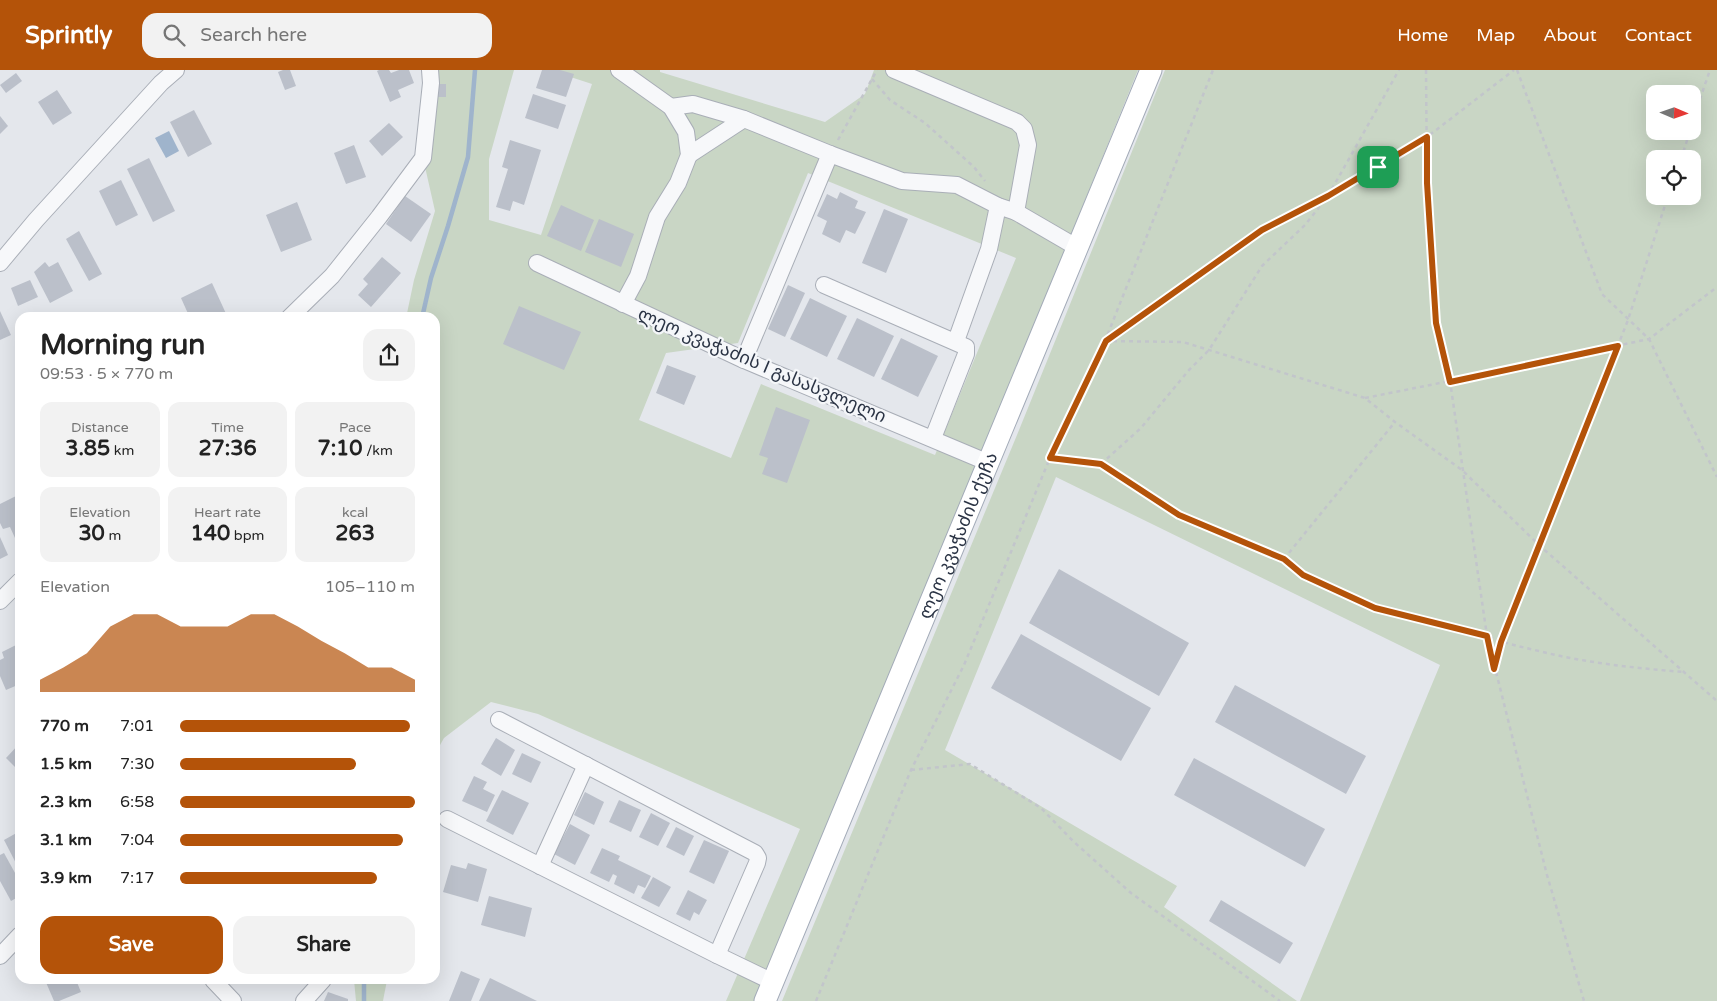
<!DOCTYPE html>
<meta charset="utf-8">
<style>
:root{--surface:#fff;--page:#f2f2f2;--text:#222;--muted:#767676;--accent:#b45309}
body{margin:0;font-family:"Varela Round","Noto Sans Georgian",sans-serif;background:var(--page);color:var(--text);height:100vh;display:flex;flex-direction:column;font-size:19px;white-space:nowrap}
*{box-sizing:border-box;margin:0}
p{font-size:16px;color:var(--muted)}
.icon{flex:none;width:28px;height:28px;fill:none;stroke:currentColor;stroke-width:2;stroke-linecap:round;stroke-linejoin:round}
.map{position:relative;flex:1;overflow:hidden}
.details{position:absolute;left:15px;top:242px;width:425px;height:672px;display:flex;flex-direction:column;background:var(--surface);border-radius:15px;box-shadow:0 5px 20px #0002}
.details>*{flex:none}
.needle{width:32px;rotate:92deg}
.buttons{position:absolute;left:1646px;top:15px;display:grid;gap:10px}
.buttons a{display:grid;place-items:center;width:55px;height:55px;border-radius:10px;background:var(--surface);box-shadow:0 5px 20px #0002;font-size:25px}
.pin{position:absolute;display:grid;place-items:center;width:42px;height:42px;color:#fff;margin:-21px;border-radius:10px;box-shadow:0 2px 8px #0006}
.round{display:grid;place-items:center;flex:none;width:52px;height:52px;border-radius:15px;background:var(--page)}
.summary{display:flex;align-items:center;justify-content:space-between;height:85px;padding:0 25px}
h1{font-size:28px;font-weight:800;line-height:38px}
.stats{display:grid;grid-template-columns:repeat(3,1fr);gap:8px;height:85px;padding:5px 25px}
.stats div{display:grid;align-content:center;border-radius:12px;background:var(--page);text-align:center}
.stats b{font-size:21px;font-weight:800}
.stats small{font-size:14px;font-weight:400}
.stats p{font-size:14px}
.chart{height:140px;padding:10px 25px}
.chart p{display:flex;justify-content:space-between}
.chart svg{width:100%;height:90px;margin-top:5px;fill:var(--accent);opacity:.7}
.action{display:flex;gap:10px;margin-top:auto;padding:10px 25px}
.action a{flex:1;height:58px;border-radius:15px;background:var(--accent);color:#fff;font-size:20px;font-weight:800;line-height:58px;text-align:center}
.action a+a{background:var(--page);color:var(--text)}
ul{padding:0 25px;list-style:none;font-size:16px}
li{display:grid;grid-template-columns:80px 60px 1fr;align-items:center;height:38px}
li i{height:12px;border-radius:6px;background:var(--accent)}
header{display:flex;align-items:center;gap:30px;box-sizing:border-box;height:70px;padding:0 25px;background:var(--accent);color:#fff}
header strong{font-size:24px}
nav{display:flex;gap:28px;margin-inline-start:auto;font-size:18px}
.search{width:350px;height:45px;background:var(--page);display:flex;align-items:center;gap:12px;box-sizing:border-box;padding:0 18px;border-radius:15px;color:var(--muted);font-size:19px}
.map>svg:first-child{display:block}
.green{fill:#c9d6c5;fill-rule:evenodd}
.water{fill:#9fb4cc}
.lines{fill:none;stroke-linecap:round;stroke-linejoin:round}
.stream{stroke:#9fb4cc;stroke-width:4.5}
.building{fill:#bbc0ca}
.minor-casing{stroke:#a9aeb7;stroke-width:18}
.major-casing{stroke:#a3abb8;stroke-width:23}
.path{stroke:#c2c5cb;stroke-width:2.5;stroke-dasharray:4 4;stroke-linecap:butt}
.minor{stroke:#f7f8fa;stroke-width:16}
.major{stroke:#fff;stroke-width:21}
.route-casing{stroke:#fff;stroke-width:10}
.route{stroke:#b45309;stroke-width:6}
.labels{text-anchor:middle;stroke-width:4.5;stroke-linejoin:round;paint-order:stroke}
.street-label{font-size:18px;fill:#2b3445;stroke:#f4f6f9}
</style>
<header>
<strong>Sprintly</strong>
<div class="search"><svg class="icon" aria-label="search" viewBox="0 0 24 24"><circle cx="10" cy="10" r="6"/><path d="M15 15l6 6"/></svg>Search here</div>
<nav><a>Home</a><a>Map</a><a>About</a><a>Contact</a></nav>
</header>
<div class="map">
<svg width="1717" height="931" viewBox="0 0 1717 931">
<rect width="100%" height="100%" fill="#e4e7ec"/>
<g class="green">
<path d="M 430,0 L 514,0 L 489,89 L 489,150 L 541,165 L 592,14 L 549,0 L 660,0 L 660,2 L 825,52 L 865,24 L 874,0 L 1138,0 L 760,931 L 726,931 L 800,759 L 538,644 L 491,632 L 444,668 L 435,684 L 435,248 L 406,248 L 414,210 L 435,141 L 423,88 ZM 808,103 L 1016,188 L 935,385 L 761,314 L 731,388 L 639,350 L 666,283 L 738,273 Z"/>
<path d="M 1165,0 L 1717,0 L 1717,931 L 1300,931 L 1440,595 L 1056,407 L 945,680 L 1177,816 L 1164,837 L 1297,931 L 782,931 L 1017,365 ZM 1655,24 L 1692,24 L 1692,61 L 1655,61 ZM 1655,89 L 1692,89 L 1692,126 L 1655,126 Z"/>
<polygon points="354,910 387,910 383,931 356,931"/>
</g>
<polygon class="water" points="169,61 179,81 166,88 155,68"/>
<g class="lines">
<g class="stream">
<polyline points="422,248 431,208 448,156 468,87 475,0"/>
<polyline points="435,629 436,635 435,638"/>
<polyline points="364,910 364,931"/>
</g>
</g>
<g class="building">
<polygon points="283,0 290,0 296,16 285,20 278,2"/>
<polygon points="379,0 389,0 391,3 399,0 409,0 414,13 398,20 401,27 390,32 377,1"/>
<polygon points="542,0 560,0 574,4 566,27 536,18"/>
<polygon points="16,3 22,11 6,23 0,15"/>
<rect x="437" y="14" width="9" height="13"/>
<polygon points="57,20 72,43 53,55 38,32"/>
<polygon points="533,24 566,35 558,59 525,48"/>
<polygon points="194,40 212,74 188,87 170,52"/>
<polygon points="0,46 8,56 0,64"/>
<polygon points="389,53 403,67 382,86 369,71"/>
<polygon points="510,70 541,80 524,135 513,131 510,141 496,137 508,99 502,97"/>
<polygon points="354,75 366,107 346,114 334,83"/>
<polygon points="149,88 175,141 153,152 127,99"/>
<polygon points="121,110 138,145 116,156 99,121"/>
<polygon points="840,122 858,131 855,138 866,142 855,164 846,160 840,173 822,164 827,151 817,146 827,124 837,129"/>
<polygon points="405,126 431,144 411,172 386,154"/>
<polygon points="297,132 312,170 281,182 266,145"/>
<polygon points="561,135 594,150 581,181 547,166"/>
<polygon points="884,139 908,149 886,203 862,193"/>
<polygon points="599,149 634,164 621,197 585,182"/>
<polygon points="79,161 102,204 89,211 66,169"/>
<polygon points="382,187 401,203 371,237 358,225 368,214 363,209"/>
<polygon points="45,192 49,197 58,192 73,221 50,233 34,202"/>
<polygon points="30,210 38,227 18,236 11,218"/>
<polygon points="212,213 228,248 190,248 181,228"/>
<polygon points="788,215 805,223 785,267 768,259"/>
<polygon points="810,228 847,246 827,287 790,269"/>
<polygon points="519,236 581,262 564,300 503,274"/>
<polygon points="0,241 11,265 0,270"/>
<polygon points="857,248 894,266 874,307 837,289"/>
<polygon points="901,268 938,286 918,327 881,309"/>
<polygon points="667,295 696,306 684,335 656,323"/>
<polygon points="776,337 810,350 787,413 762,404 768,388 759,385"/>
<polygon points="20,424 20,466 15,468 10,457 3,459 0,453 0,434"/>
<polygon points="0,467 8,485 0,489"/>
<polygon points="1059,499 1189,573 1159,626 1029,553"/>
<polygon points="1021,564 1151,638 1121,691 991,618"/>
<polygon points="16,575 20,584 20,614 6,620 0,606 0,590 4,588 2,582"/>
<polygon points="1235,615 1366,686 1346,724 1215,652"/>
<polygon points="496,668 515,680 501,706 481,694"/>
<polygon points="20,673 20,694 16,698 6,688"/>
<polygon points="522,683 541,692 531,713 512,704"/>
<polygon points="1194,688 1325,759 1305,797 1174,725"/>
<polygon points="474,706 487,712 483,719 495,725 487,742 462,731"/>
<polygon points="502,720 529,733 513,765 486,751"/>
<polygon points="585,722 604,732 594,755 574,745"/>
<polygon points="619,730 641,740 631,762 609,752"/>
<polygon points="651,743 670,753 658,776 639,767"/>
<polygon points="570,754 590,765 575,795 554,784"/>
<polygon points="676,757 694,766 684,786 666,777"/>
<polygon points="20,761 20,801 4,770"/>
<polygon points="704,770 729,781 714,814 689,802"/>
<polygon points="602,778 620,786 618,790 651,806 645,818 638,815 634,824 614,814 617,806 613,804 609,812 590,803"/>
<polygon points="4,783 20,812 20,826 11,831 0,811 0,785"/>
<polygon points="468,793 487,799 478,832 443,822 451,795 466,799"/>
<polygon points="653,807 671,817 659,837 641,828"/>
<polygon points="688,820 707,830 699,845 694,842 690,851 676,844"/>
<polygon points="489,826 532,838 525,867 481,855"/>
<polygon points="1221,830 1293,873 1280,894 1209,851"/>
<polygon points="461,901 480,909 471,931 449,931"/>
<polygon points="490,908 537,931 479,931"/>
<polygon points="45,910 76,910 81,922 59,931 54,931"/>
<polygon points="328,922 348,929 348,931 324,931"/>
</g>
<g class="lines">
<g class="minor-casing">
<g id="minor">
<polyline points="619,0 671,37 686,62 689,85 678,113 657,147 638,206 623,234"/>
<polyline points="894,0 1017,52 1024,59 1028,75 1016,142 1078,178"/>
<polyline points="671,37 693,34 744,49 830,84 902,111 957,115 998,136 1016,142"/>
<polyline points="689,85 744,49"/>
<polyline points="0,193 36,150 161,13 176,0"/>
<polyline points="537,193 744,290 989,393"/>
<polyline points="824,215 966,277 966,284 933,368"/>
<polyline points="289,248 332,206 379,147 423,88 431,13 430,0"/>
<polyline points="956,271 989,179 998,136"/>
<polyline points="744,290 830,84"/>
<polyline points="0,531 20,511"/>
<polyline points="499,650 755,783 758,788 757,793 717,885"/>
<polyline points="447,749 717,885 773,912"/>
<polyline points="540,796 586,695"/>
<polyline points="0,886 20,865"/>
<polyline points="213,910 233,931"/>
<polyline points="304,931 323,910"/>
</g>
</g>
<g class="major-casing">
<g id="major">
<path id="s1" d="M 765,931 L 1151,0"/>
</g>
</g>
<g class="path">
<polyline points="1426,0 1427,113 1436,253 1450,311 1487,566 1547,805 1584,931"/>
<polyline points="1517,0 1602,224 1649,269 1717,407"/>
<polyline points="872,9 890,30 925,53 974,97 985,111"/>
<polyline points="1692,52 1710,0"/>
<polyline points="838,70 877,0"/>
<polyline points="1681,89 1690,61"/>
<polyline points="1107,270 1262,161 1328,126 1399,0"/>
<polyline points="1105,271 1183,272 1365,328 1395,352 1462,400 1540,476 1717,631"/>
<polyline points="1365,328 1450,311 1649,269 1717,217"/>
<path d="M 1050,388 L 1101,394 L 1179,445 L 1284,489 L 1303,505 L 1375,537 L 1487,566 C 1504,573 1521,577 1539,581 C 1586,593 1635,598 1683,602"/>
<polyline points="1101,394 1141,358 1189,300 1209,280 1262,196 1305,155 1328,126 1427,67 1514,0"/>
<polyline points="1284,489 1395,352"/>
<polyline points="1494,598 1501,572 1628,250 1668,126"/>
<polyline points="911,700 970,694 1041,738 1074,772 1131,823 1280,931"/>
<polyline points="816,931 911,700 964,595 1050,388 1105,271 1213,0"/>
</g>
<use href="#minor" class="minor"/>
<use href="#major" class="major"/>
</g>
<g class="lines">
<g class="route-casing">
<polygon id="route" points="1427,67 1427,113 1436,253 1450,312 1618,276 1501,572 1494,599 1487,566 1375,538 1303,505 1284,489 1179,445 1101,394 1050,388 1106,271 1262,160 1328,126"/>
</g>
<use href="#route" class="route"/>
</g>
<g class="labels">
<g class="street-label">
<text transform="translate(762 295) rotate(23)" y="6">ლეო კვაჭაძის I გასასვლელი</text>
<text dy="6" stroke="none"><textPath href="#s1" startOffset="504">ლეო კვაჭაძის ქუჩა</textPath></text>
</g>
</g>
</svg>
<div class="buttons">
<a><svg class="needle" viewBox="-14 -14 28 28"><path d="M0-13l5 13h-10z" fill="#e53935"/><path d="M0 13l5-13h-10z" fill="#767676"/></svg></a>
<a><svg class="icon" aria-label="locate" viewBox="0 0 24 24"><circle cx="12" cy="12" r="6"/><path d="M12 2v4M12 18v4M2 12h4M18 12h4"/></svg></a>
</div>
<div class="pin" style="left:1378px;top:97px;background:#1e9e55"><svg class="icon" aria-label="arrive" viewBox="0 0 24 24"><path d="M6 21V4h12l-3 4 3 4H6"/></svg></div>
<section class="details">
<div class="summary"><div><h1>Morning run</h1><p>09:53 · 5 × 770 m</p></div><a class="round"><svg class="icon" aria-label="share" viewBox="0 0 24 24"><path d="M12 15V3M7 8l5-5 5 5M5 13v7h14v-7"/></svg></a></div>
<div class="stats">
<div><p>Distance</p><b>3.85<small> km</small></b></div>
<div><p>Time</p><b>27:36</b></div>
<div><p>Pace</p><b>7:10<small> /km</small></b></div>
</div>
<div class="stats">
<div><p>Elevation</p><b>30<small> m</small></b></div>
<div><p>Heart rate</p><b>140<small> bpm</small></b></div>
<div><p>kcal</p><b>263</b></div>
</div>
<div class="chart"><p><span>Elevation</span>105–110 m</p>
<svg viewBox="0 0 160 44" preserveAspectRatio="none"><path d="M0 44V38L10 32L20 25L30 12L40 6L50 6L60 12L70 12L80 12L90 6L100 6L110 12L120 19L130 25L140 32L150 32L160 38V44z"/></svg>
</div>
<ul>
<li><b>770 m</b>7:01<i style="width:98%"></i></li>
<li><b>1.5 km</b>7:30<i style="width:75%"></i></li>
<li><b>2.3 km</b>6:58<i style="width:100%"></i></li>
<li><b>3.1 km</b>7:04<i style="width:95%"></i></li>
<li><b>3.9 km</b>7:17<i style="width:84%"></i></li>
</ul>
<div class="action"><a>Save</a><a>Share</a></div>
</section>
</div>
